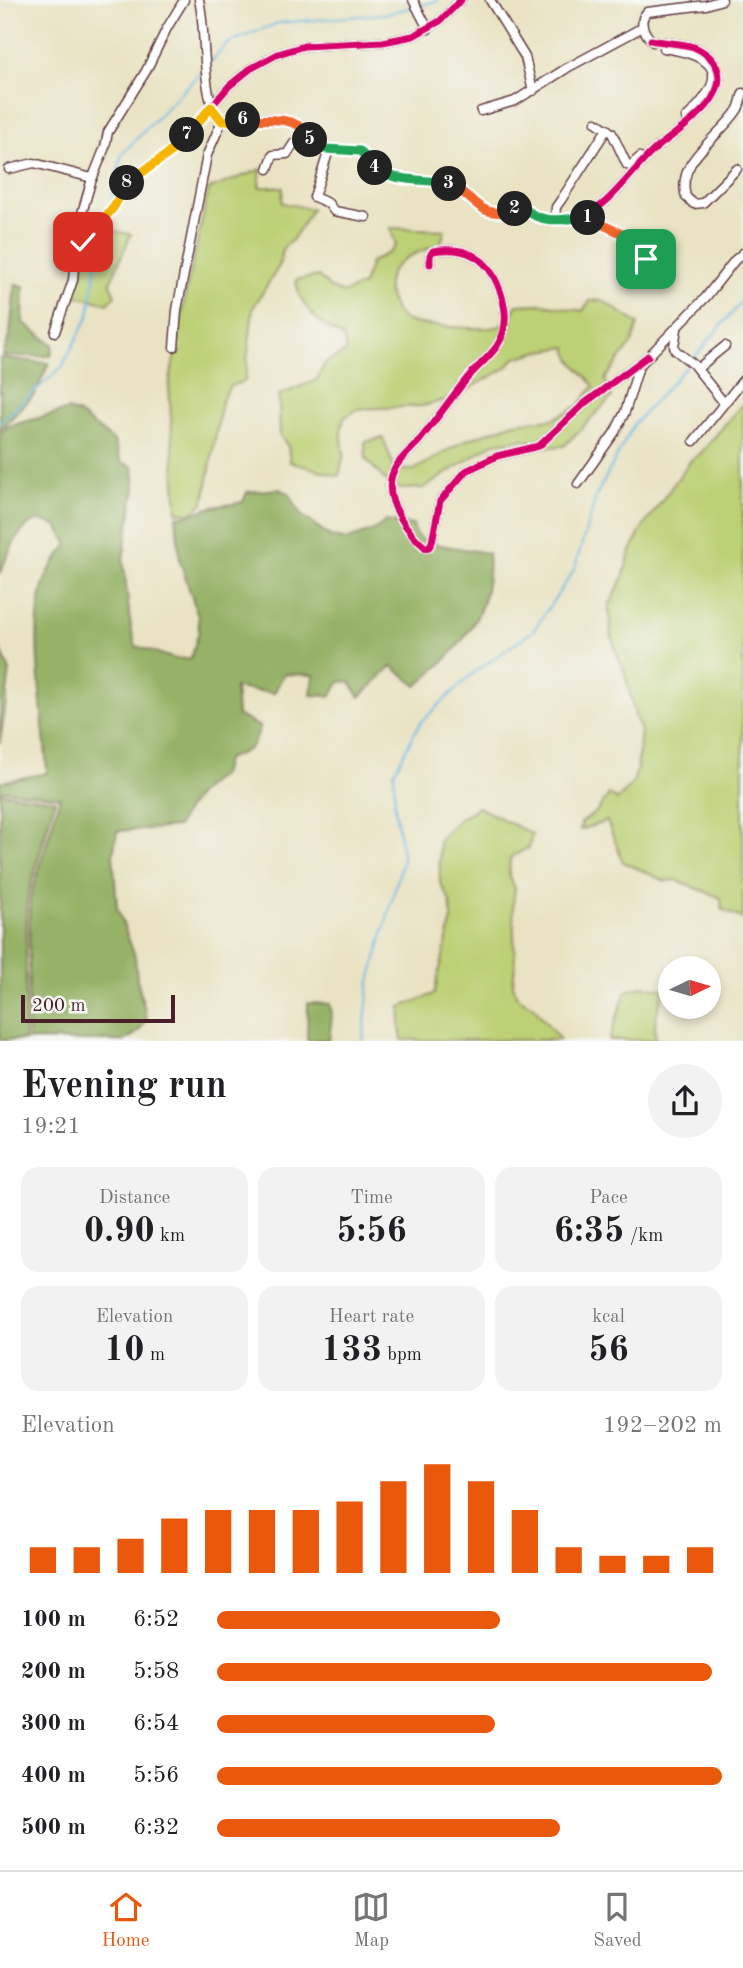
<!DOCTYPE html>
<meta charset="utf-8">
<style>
:root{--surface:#fff;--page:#f2f2f2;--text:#202124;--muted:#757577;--line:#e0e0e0;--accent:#ea580c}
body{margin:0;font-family:"Old Standard TT",serif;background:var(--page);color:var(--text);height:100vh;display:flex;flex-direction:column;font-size:26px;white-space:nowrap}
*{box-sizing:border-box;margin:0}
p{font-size:23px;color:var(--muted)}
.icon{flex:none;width:38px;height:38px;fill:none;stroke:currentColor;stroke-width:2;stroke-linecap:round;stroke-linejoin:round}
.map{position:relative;height:1041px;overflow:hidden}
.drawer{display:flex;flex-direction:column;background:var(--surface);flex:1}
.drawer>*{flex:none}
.needle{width:46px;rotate:85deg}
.controls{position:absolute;left:658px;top:956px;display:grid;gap:14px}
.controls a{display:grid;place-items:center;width:63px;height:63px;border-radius:50%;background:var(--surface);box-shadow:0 4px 10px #0003;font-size:35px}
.scale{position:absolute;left:21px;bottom:18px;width:154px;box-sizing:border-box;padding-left:7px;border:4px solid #4a1f2b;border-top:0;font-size:19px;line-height:24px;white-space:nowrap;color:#4a1f2b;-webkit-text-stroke:5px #f6f6f2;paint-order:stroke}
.pin{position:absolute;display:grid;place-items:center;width:60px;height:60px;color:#fff;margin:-30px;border-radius:14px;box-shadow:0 4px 10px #0006}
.km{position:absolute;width:35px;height:35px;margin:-18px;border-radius:50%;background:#222;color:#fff;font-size:19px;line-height:35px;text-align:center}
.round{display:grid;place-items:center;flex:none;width:74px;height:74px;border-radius:37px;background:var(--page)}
.overview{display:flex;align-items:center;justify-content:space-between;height:119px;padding:0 21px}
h1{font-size:38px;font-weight:600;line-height:52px}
.figures{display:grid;grid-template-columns:repeat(3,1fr);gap:10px;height:119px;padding:7px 21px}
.figures div{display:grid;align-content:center;border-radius:18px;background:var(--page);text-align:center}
.figures b{font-size:35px;font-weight:600}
.figures small{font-size:19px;font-weight:400}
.figures p{font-size:19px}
.chart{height:196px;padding:14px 21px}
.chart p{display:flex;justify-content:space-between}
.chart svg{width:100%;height:126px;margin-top:7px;stroke:var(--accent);stroke-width:6}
ul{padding:0 21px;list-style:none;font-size:23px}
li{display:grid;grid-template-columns:112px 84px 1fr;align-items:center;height:52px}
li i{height:18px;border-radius:9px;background:var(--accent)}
.tab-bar{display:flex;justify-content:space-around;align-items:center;height:98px;border-top:2px solid var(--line);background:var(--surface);font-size:19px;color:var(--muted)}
.tab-bar a{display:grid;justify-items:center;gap:4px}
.tab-bar .on{color:var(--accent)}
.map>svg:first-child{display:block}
.green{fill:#bcd074;stroke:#837850;stroke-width:2}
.forest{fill:#95b266;stroke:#706848;stroke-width:2}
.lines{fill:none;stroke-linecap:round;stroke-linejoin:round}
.stream{stroke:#66b5e0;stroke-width:2}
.minor-casing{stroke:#623c42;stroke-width:11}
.minor{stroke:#fff;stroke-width:8}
.cycleway-casing{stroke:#f6f6f2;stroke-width:11}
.cycleway{stroke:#d6006c;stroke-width:7}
.split-1-casing{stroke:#fff;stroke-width:14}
.split-2-casing{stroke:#fff;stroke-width:14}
.split-3-casing{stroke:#fff;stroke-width:14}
.split-4-casing{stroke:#fff;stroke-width:14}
.split-5-casing{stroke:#fff;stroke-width:14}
.split-6-casing{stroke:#fff;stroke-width:14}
.split-7-casing{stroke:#fff;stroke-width:14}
.split-8-casing{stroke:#fff;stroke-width:14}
.split-9-casing{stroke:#fff;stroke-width:14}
.split-1{stroke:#f0652b;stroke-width:9}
.split-2{stroke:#22a559;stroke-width:9}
.split-3{stroke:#f0652b;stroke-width:9}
.split-4{stroke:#22a559;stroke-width:9}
.split-5{stroke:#22a559;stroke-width:9}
.split-6{stroke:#f0652b;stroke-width:9}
.split-7{stroke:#f5b400;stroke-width:9}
.split-8{stroke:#f5b400;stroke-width:9}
.split-9{stroke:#f5b400;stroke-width:9}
</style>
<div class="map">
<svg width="743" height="1041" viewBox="0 0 743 1041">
<rect width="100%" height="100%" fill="#f6f6f2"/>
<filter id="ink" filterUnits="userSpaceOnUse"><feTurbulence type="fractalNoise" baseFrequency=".0143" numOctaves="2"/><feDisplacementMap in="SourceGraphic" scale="14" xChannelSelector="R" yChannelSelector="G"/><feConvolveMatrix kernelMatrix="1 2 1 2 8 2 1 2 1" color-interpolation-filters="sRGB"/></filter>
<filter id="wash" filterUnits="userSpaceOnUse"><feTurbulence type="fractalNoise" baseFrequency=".00686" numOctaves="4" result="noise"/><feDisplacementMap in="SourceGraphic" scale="28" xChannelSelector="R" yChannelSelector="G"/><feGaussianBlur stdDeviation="1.57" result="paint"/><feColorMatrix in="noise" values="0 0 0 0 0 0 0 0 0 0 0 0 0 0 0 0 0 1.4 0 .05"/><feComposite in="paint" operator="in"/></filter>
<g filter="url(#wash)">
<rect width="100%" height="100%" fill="#e9e3c3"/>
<g class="green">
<polygon points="261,169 259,187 283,187 282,203 312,209 293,239 283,248 279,266 253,308 245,381 230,386 222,400 204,502 192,513 177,512 169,386 186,292 209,189"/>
<path d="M 390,228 L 445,230 L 440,245 C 412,253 377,265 391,301 C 395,310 399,318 408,321 C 418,326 491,331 500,326 C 509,321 512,313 517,305 L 542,304 L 583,311 L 590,301 L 602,300 L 638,324 L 632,343 L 605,379 L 612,397 L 564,446 L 550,447 L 523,439 L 494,443 L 424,488 L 401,489 L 384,479 L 366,459 L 365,442 L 383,438 L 395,470 L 414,470 L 466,440 L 515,423 L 553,419 L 578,406 L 594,386 C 585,373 569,363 567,347 L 541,351 L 515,358 L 506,368 L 453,398 L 422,406 L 358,409 L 344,418 L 341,430 L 344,454 L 339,476 L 290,462 L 288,446 L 280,436 L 279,395 L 317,380 L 325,363 L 346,352 L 344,338 C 322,326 298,307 296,280 L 319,276 L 330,288 L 344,293 L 363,285 L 371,262 L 390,252 L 396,245 Z"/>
<polygon points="102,229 131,234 110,283 115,296 108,304 73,295 82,273 84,254"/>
<polygon points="743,403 743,919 722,909 721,898 676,880 665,881 623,862 607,821 580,830 581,823 597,811 609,794 617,800 633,783 637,769 641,730 636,719 625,673 616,652 611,634 609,606 623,578 630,553 641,530 691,460 701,453"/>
<polygon points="478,807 532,834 529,847 510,858 509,876 515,888 513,904 515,964 513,985 517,997 533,1006 560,1040 402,1040 400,1026 401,1007 434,994 452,919 450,901 440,883 439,840 458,820"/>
<path d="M 642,986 L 664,989 C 659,1006 652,1023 656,1040 L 609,1040 L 626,991 Z"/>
</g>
<g class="forest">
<polygon points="15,284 24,286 23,322 53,345 51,356 3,356 10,333"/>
<polygon points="0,358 49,363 35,394 0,430"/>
<path d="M 68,410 L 79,414 L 114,441 L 121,462 L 133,467 L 135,488 L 123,559 L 131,628 L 136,646 L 176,659 L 191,658 L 199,631 L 198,616 L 180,561 L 176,516 C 193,516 194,512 209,508 C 220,505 232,505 243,502 L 247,492 L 279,489 L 289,493 L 301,515 L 330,536 L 346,540 L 374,530 L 386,521 L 413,525 L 416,535 L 427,543 L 488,553 C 493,615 460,648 417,686 L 392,666 L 360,697 L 349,681 L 340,682 L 330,696 L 311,695 L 314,675 L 284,674 L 274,693 L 235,688 L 237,715 L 260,727 C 252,751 249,751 226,759 L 222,775 C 200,788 188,806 177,827 L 117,831 L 113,855 L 117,907 L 135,957 L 137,979 L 147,1019 L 138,1032 L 124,1041 L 28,1040 L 30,900 L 60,797 L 3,790 L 2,793 L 55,800 L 27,900 L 25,1040 L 0,1040 L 0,782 L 47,773 C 45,721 25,615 49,571 C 54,562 61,553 68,545 L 57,526 C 52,524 45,521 40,521 C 20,521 6,558 0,574 L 0,433 L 9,426 Z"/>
<polygon points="0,648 10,671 0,743"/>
<polygon points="308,1003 330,1004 332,1015 329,1040 307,1040"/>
</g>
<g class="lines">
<g class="stream">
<polyline points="419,6 438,0"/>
<polyline points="209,64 228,43 278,23 384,14 413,7"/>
<polyline points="110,206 122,154 203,70"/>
<polyline points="693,359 743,300"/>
<polyline points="0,422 62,367 89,315 97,260 106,221"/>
<polyline points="363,1041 369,985 403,859 395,809 394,772 420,723 472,674 533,631 574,570 597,494 634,424 687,366"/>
</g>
</g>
</g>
<g filter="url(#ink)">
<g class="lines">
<g class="minor-casing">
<g id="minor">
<path d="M 199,0 C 207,30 200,104 222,121 C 244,120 305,110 309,140"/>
<polyline points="413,0 428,29"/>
<polyline points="490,0 525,57 533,91"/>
<path d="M 653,42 C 645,34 637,22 647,12 L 706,5 L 722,0"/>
<path d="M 664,48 C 722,57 728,78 686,118"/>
<polyline points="481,111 515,101 567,68 643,27"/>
<polyline points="596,122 612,133 627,165 630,166 640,157"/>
<path d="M 325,149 L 360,151 L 379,171 L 388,174 L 448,184 L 464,192 L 479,208 L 493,213 L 523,208 C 528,210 531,214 536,217 C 544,221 575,219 583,216 C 609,207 633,169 653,151 C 675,131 730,102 717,68 C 713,58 703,51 694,47 C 680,43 665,43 651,40"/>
<polyline points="9,169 34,163 92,178"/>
<polyline points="268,169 273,155 287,154 294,143 317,141 325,149 327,156 314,197 328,203 334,211 366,217"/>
<path d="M 737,169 L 703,203 L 694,204 L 686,197 C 675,160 721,137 738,109 C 740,105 741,99 743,93"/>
<polyline points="585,216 644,244 646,259"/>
<polyline points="555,218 556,207 561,200 607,129"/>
<polyline points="76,245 83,242 113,208 128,180 168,154 188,134 229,86 250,69 278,54 304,46 383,42 413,36 440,21 461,0"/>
<path d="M 430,264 L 430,255 L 433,251 C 457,247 480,252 493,275 C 504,295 512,324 497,346 C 488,359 474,369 465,381 C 449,401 435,421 419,441 C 409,452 394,463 391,479 C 386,503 408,533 426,548 L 429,547 L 432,542 L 440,501 L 466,471 L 497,456 L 539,446 L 585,403 L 648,356"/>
<polyline points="677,329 674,346 675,350 693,364 724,403"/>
<polyline points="55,332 73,280 76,245 82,213 91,182 105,147 108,132 146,71 167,28 184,0"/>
<polyline points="174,347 177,310 207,155 222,121"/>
<polyline points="697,369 725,346"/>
<polyline points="694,441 743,380"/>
<polyline points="578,484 615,432 625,412 639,366 706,297 735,260 743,253"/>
</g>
</g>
<use href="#minor" class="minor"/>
<g class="cycleway-casing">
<g id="cycleway">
<path d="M 325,149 L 360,151 L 379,171 L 388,174 L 448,184 L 464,192 L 479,208 L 493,213 L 523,208 C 528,210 531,214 536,217 C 544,221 575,219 583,216 C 609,207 633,169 653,151 C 675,131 730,102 717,68 C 713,58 703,51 694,47 C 680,43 665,43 651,40"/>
<polyline points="76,245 83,242 113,208 128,180 168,154 188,134 229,86 250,69 278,54 304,46 383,42 413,36 440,21 461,0"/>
<path d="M 430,264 L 430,255 L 433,251 C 457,247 480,252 493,275 C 504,295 512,324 497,346 C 488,359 474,369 465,381 C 449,401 435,421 419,441 C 409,452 394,463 391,479 C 386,503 408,533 426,548 L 429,547 L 432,542 L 440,501 L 466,471 L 497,456 L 539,446 L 585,403 L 648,356"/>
</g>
</g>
<use href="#cycleway" class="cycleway"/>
</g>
</g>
<g class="lines" filter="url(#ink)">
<g class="split-1-casing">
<polyline id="split-1" points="588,218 640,242 645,246 646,259"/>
</g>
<g class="split-2-casing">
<path id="split-2" d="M 515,209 L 523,208 C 528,210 532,215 538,217 C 551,222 572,219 585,216 L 588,218"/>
</g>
<g class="split-3-casing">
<path id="split-3" d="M 449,184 C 476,196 479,222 515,209"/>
</g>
<g class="split-4-casing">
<path id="split-4" d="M 375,168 C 395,183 426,178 449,184"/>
</g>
<g class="split-5-casing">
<polyline id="split-5" points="310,140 321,143 325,149 360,151 375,168"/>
</g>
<g class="split-6-casing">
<path id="split-6" d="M 243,120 C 266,120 302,114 310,140"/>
</g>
<g class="split-7-casing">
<polyline id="split-7" points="187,135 211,107 222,121 243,120"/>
</g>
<g class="split-8-casing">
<polyline id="split-8" points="127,183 168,154 187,135"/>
</g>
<g class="split-9-casing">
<polyline id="split-9" points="83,242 113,208 127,183"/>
</g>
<use href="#split-1" class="split-1"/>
<use href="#split-2" class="split-2"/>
<use href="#split-3" class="split-3"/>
<use href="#split-4" class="split-4"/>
<use href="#split-5" class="split-5"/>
<use href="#split-6" class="split-6"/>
<use href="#split-7" class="split-7"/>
<use href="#split-8" class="split-8"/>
<use href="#split-9" class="split-9"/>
</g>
</svg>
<div class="controls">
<a><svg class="needle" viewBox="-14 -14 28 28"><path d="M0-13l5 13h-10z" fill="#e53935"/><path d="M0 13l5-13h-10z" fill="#757577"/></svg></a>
</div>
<div class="scale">200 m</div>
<div class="pin" style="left:646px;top:259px;background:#1e9e55"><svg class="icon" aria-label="arrive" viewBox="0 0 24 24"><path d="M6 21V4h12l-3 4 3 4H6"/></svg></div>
<div class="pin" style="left:83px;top:242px;background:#d93025"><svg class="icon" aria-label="check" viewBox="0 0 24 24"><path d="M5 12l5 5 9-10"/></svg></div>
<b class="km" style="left:588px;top:218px">1</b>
<b class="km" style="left:515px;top:209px">2</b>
<b class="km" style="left:449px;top:184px">3</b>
<b class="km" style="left:375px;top:168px">4</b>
<b class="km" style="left:310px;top:140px">5</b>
<b class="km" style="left:243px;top:120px">6</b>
<b class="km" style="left:187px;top:135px">7</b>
<b class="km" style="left:127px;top:183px">8</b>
</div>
<section class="drawer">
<div class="overview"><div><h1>Evening run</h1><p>19:21</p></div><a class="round"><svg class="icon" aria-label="share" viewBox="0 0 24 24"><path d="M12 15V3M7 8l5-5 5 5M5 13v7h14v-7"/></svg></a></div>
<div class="figures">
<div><p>Distance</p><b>0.90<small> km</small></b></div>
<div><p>Time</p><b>5:56</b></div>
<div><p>Pace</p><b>6:35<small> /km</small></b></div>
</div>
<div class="figures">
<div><p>Elevation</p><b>10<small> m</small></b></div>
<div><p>Heart rate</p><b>133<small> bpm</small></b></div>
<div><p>kcal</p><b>56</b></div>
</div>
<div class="chart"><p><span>Elevation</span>192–202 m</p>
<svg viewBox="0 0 160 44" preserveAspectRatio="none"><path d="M5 44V35M15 44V35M25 44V32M35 44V25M45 44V22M55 44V22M65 44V22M75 44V19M85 44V12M95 44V6M105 44V12M115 44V22M125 44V35M135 44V38M145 44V38M155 44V35"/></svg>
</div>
<ul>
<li><b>100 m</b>6:52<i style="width:56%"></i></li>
<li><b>200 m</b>5:58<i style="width:98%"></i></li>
<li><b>300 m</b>6:54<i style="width:55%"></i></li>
<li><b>400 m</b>5:56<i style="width:100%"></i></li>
<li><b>500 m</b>6:32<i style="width:68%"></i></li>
</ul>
</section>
<nav class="tab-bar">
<a class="on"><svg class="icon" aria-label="home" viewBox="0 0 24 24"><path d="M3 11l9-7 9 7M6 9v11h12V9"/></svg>Home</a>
<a><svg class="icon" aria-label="map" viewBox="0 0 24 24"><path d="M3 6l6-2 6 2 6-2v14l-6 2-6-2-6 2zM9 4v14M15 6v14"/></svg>Map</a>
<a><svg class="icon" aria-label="saved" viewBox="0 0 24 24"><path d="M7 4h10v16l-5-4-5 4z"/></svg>Saved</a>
</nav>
